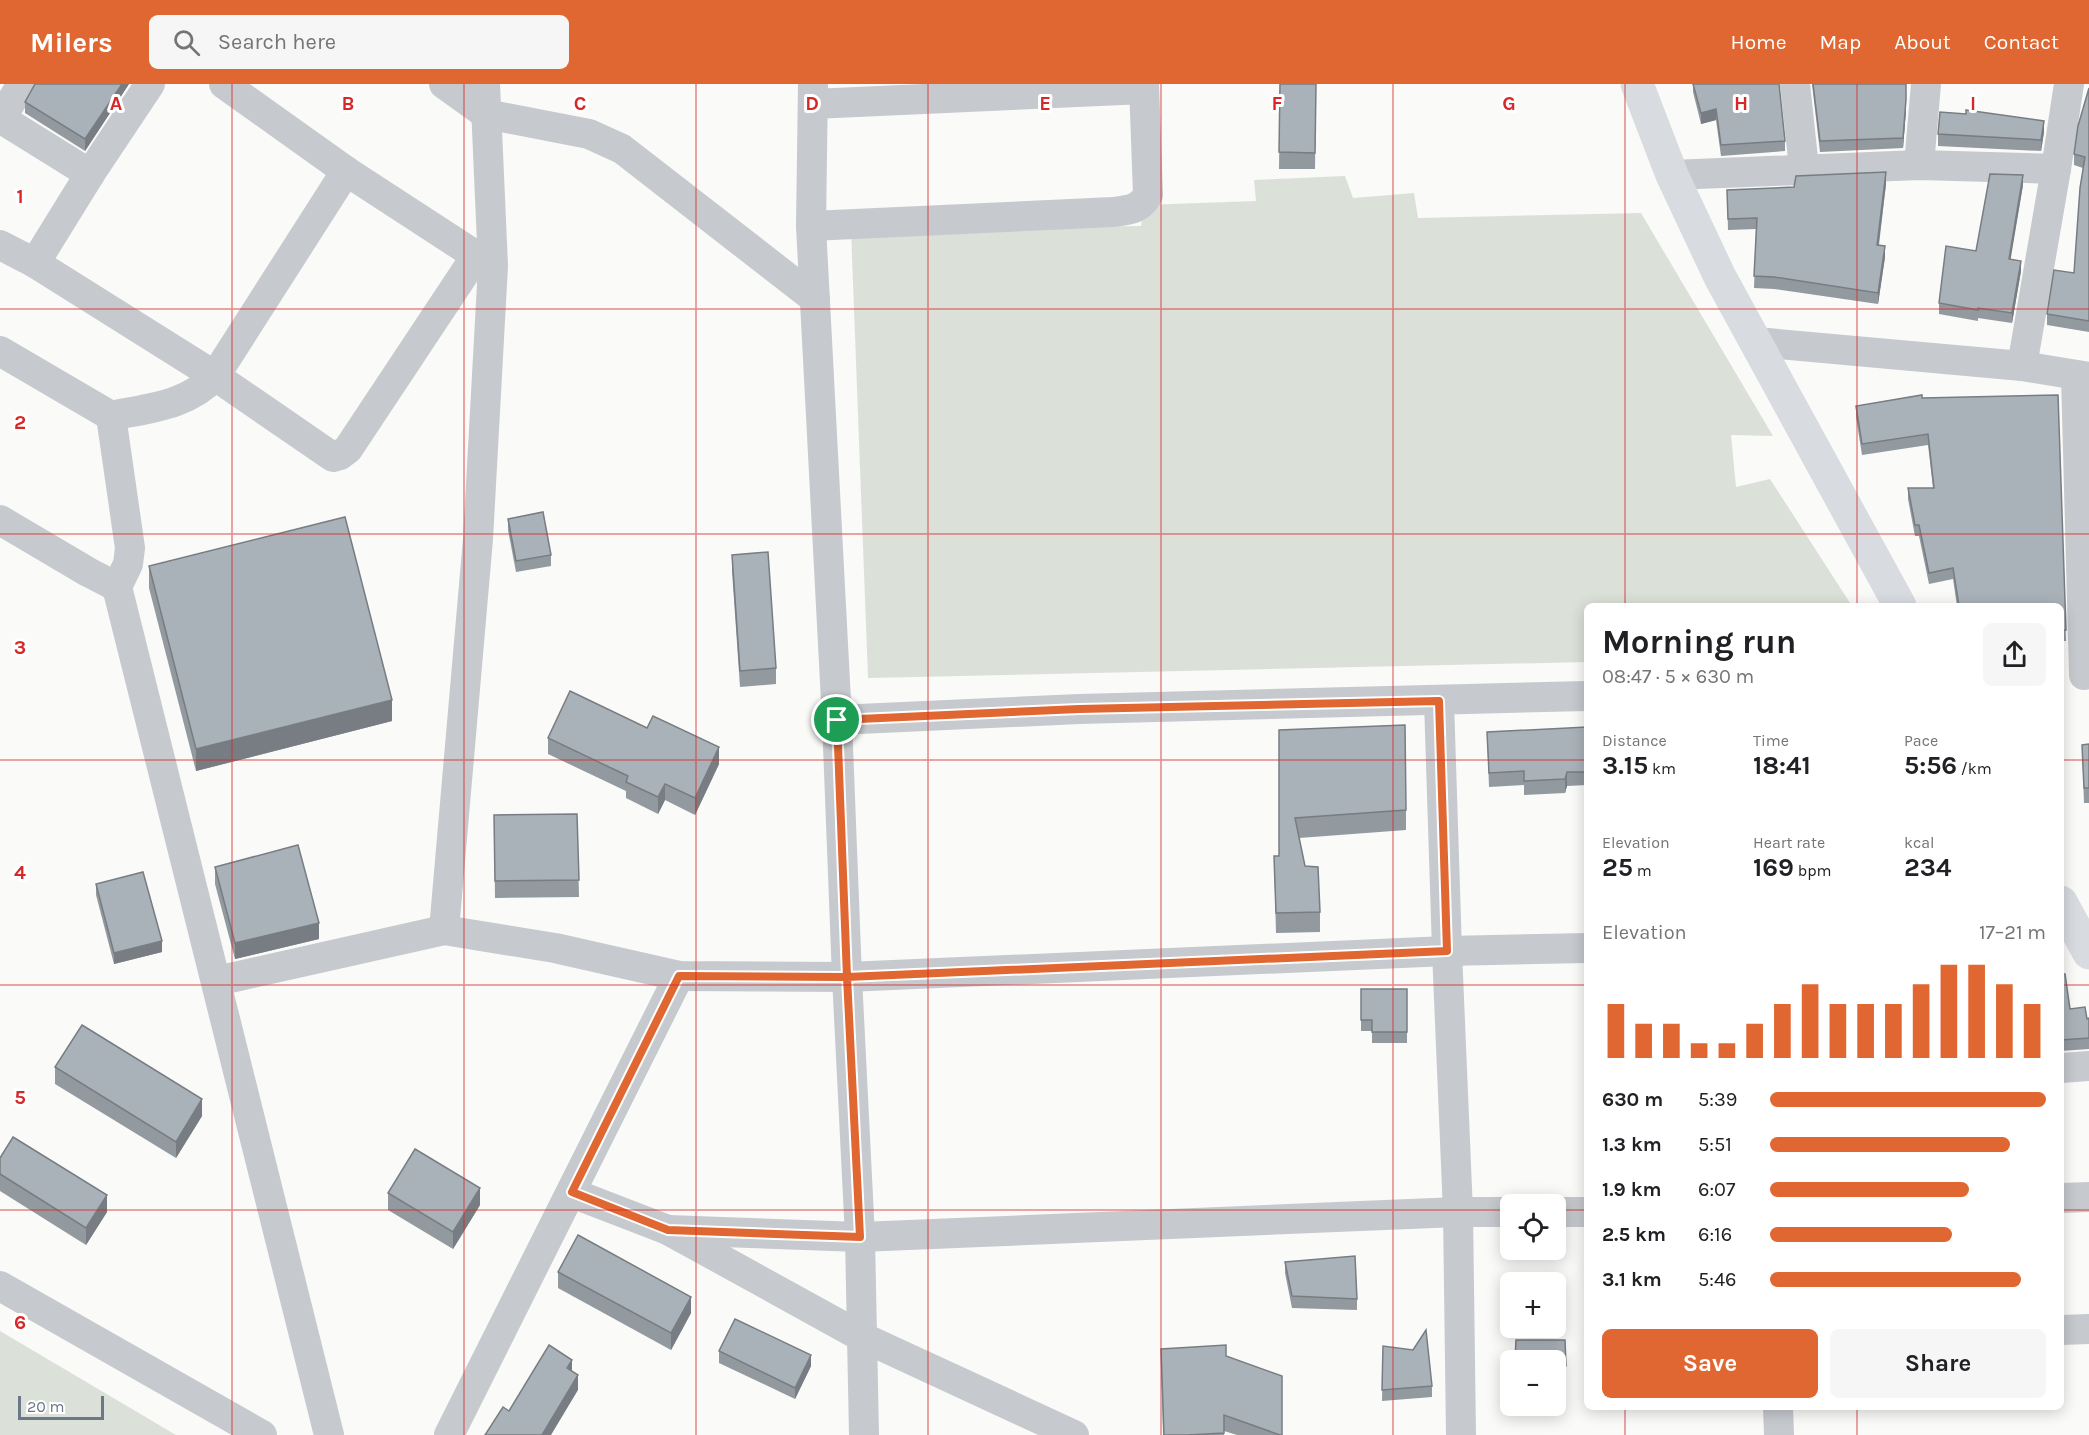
<!DOCTYPE html>
<meta charset="utf-8">
<style>
:root{--surface:#fff;--page:#f6f6f6;--text:#202124;--muted:#757577;--accent:#e06731}
body{margin:0;font-family:Karla,sans-serif;background:var(--page);color:var(--text);height:100vh;display:flex;flex-direction:column;font-size:22px;white-space:nowrap}
*{box-sizing:border-box;margin:0}
p{font-size:20px;color:var(--muted)}
.icon{flex:none;width:33px;height:33px;fill:none;stroke:currentColor;stroke-width:2;stroke-linecap:round;stroke-linejoin:round}
.map{position:relative;flex:1;overflow:hidden}
.side{position:absolute;left:1584px;top:519px;width:480px;height:807px;display:flex;flex-direction:column;background:var(--surface);border-radius:9px;box-shadow:0 3px 15px #0003}
.side>*{flex:none}
.controls{position:absolute;left:1500px;top:1110px;display:grid;gap:12px}
.controls a{display:grid;place-items:center;width:66px;height:66px;border-radius:9px;background:var(--surface);box-shadow:0 3px 15px #0003;font-size:30px}
.scale{position:absolute;left:18px;bottom:15px;width:86px;box-sizing:border-box;padding-left:6px;border:3px solid #6a7888;border-top:0;font-size:16px;line-height:21px;white-space:nowrap;color:#6a7888;-webkit-text-stroke:4px #fff;paint-order:stroke}
.pin{position:absolute;display:grid;place-items:center;width:51px;height:51px;color:#fff;margin:-26px;border:3px solid #fff;border-radius:50%;box-shadow:0 2px 6px #0007}
.round{display:grid;place-items:center;flex:none;width:63px;height:63px;border-radius:9px;background:var(--page)}
.summary{display:flex;align-items:center;justify-content:space-between;height:102px;padding:0 18px}
h1{font-size:33px;font-weight:700;line-height:45px}
.figures{display:grid;grid-template-columns:repeat(3,1fr);gap:9px;height:102px;padding:6px 18px}
.figures div{display:grid;align-content:center}
.figures b{font-size:26px;font-weight:700}
.figures small{font-size:16px;font-weight:400}
.figures p{font-size:16px}
.chart{height:168px;padding:12px 18px}
.chart p{display:flex;justify-content:space-between}
.chart svg{width:100%;height:108px;margin-top:6px;stroke:var(--accent);stroke-width:6}
.action{display:flex;gap:12px;margin-top:auto;padding:12px 18px}
.action a{flex:1;height:69px;border-radius:9px;background:var(--accent);color:#fff;font-size:24px;font-weight:700;line-height:69px;text-align:center}
.action a+a{background:var(--page);color:var(--text)}
ul{padding:0 18px;list-style:none;font-size:20px}
li{display:grid;grid-template-columns:96px 72px 1fr;align-items:center;height:45px}
li i{height:15px;border-radius:8px;background:var(--accent)}
header{display:flex;align-items:center;gap:36px;box-sizing:border-box;height:84px;padding:0 30px;background:var(--accent);color:#fff}
header strong{font-size:28px}
nav{display:flex;gap:33px;margin-inline-start:auto;font-size:21px}
.search{width:420px;height:54px;background:var(--page);display:flex;align-items:center;gap:15px;box-sizing:border-box;padding:0 21px;border-radius:9px;color:var(--muted);font-size:22px}
.map>svg:first-child{display:block}
.green{fill:#dbe1d9}
.lines{fill:none;stroke-linecap:round;stroke-linejoin:round}
.minor{stroke:#c6c9cd;stroke-width:30}
.secondary{stroke:#d8dce0;stroke-width:33}
.wall{fill:#92999f}
.shaded-wall{fill:#777d82}
.building{fill:#aab2b9;stroke:#777d82;stroke-width:1.5}
.route-casing{stroke:#fff;stroke-width:12}
.route{stroke:#e06731;stroke-width:8}
.grid{fill:none;stroke:#d62828;stroke-width:1.5;stroke-opacity:0.55}
.grid-label{font-size:20px;text-anchor:middle;font-weight:bold;fill:#d62828;stroke:#fff;stroke-width:6;stroke-linejoin:round;paint-order:stroke}
</style>
<header>
<strong>Milers</strong>
<div class="search"><svg class="icon" aria-label="search" viewBox="0 0 24 24"><circle cx="10" cy="10" r="6"/><path d="M15 15l6 6"/></svg>Search here</div>
<nav><a>Home</a><a>Map</a><a>About</a><a>Contact</a></nav>
</header>
<div class="map">
<svg width="2089" height="1351" viewBox="0 0 2089 1351">
<rect width="100%" height="100%" fill="#fafaf8"/>
<g class="green">
<polygon points="1345,92 1353,114 1414,109 1418,134 1641,129 1773,352 1731,351 1736,403 1770,395 1852,522 1587,522 1587,578 868,594 851,146 1141,142 1143,121 1256,117 1254,96"/>
<polygon points="0,1247 176,1351 0,1351"/>
</g>
<g class="lines">
<g class="minor">
<polyline points="224,0 346,87 492,182"/>
<polyline points="444,0 486,30 589,50 622,65 815,215"/>
<polyline points="813,0 811,142 837,636 847,893 860,1153 864,1351"/>
<polyline points="1795,0 1804,84"/>
<polyline points="813,20 1144,5"/>
<polyline points="0,34 90,90"/>
<polyline points="0,36 22,0"/>
<polyline points="1919,81 1926,0"/>
<polyline points="1672,91 1919,81 2056,85"/>
<path d="M 811,142 L 1113,128 C 1129,126 1139,126 1148,111 L 1144,0"/>
<polyline points="0,161 35,179 215,292 333,373 340,371 348,365 476,172"/>
<polyline points="35,179 90,90 150,0"/>
<polyline points="1756,258 2022,282 2089,293"/>
<path d="M 0,267 L 111,332 C 149,324 187,322 215,292 L 346,87"/>
<polyline points="2022,282 2056,85 2069,0"/>
<polyline points="2076,292 2084,591"/>
<polyline points="111,332 130,464 128,480 117,503 329,1351"/>
<polyline points="0,436 88,488 117,503"/>
<polyline points="1439,617 1447,867 1458,1128 1461,1351"/>
<polyline points="837,636 1079,625 1587,612"/>
<polyline points="444,846 478,455 493,182 485,0"/>
<polyline points="217,897 444,846 555,864 679,892 847,893 1447,867 1587,864"/>
<polyline points="2061,984 2089,982"/>
<polyline points="572,1109 668,1146 862,1253 1074,1351"/>
<polyline points="2061,1114 2089,1113"/>
<polyline points="1556,1128 1587,1128"/>
<polyline points="668,1146 860,1153 1458,1128 1510,1128"/>
<polyline points="0,1202 262,1351"/>
<polyline points="2061,1246 2089,1245"/>
<polyline points="1778,1323 1779,1351"/>
<polyline points="449,1351 679,892"/>
</g>
<g class="secondary">
<polyline points="1637,0 1672,91 1720,193 1900,522"/>
<polyline points="2061,818 2089,869"/>
</g>
</g>
<g class="wall">
<polygon points="35,0 129,0 85,67 25,29 25,18"/>
<polygon points="1280,0 1316,0 1315,85 1279,85"/>
<polygon points="1693,0 1779,0 1785,57 1785,67 1721,72 1716,36 1701,40 1693,8"/>
<polygon points="1812,0 1906,0 1906,26 1903,64 1820,68"/>
<polygon points="2089,4 2089,248 2047,241 2047,230 2074,189 2083,84 2074,81 2074,70"/>
<polygon points="2044,48 2041,67 1938,62 1938,50"/>
<polygon points="1886,100 1879,161 1885,173 1878,220 1774,205 1754,204 1756,145 1728,146 1727,106"/>
<polygon points="2023,101 2010,175 2021,187 2012,239 1978,234 1978,237 1939,230 1939,219"/>
<polygon points="1922,311 1922,314 2058,311 2066,557 2061,557 2061,522 1957,522 1953,495 1929,500 1919,452 1915,452 1908,415 1908,404 1933,404 1928,361 1862,371 1856,333 1856,322"/>
<polygon points="508,435 551,471 551,482 516,488 508,446"/>
<polygon points="732,471 776,584 776,600 740,603 732,487"/>
<polygon points="149,482 392,637 196,687 149,504"/>
<polygon points="1587,643 1587,701 1567,702 1565,709 1524,711 1524,701 1489,703 1487,648"/>
<polygon points="1279,646 1406,726 1406,746 1299,754 1305,782 1320,828 1320,848 1276,849 1274,772 1279,772"/>
<polygon points="548,654 719,680 695,731 665,716 658,730 626,714 626,707 548,670"/>
<polygon points="2089,660 2089,719 2084,719 2082,661"/>
<polygon points="577,730 579,813 495,814 494,731"/>
<polygon points="215,783 319,855 235,875 215,800"/>
<polygon points="96,800 162,868 114,880 96,811"/>
<polygon points="2061,890 2070,925 2087,935 2089,934 2089,965 2061,967"/>
<polygon points="1361,905 1407,905 1407,959 1372,959 1372,947 1361,947"/>
<polygon points="55,983 202,1032 176,1074 55,1000"/>
<polygon points="0,1074 107,1128 86,1161 0,1107"/>
<polygon points="388,1109 480,1121 453,1165 388,1126"/>
<polygon points="1285,1178 1357,1215 1357,1226 1292,1224 1285,1189"/>
<polygon points="558,1188 691,1229 671,1266 558,1204"/>
<polygon points="1383,1262 1432,1302 1432,1313 1382,1317"/>
<polygon points="1161,1265 1226,1272 1282,1351 1237,1351 1224,1347 1224,1351 1163,1351"/>
<polygon points="719,1267 811,1282 795,1315 719,1279"/>
<polygon points="1556,1276 1566,1294 1557,1302 1556,1302"/>
</g>
<g class="shaded-wall">
<polygon points="122,0 129,0 85,67 85,55"/>
<polygon points="1906,15 1906,26 1903,64 1903,54"/>
<polygon points="1716,25 1716,36 1701,40 1701,29"/>
<polygon points="2044,37 2044,48 2041,67 2041,56"/>
<polygon points="1886,88 1886,100 1877,172 1877,161"/>
<polygon points="2023,91 2023,101 2009,185 2009,175"/>
<polygon points="1885,162 1885,173 1878,220 1878,209"/>
<polygon points="2021,177 2021,187 2012,239 2012,229"/>
<polygon points="392,616 392,637 196,687 196,665"/>
<polygon points="719,663 719,680 695,731 695,714"/>
<polygon points="1567,688 1567,702 1565,709 1565,695"/>
<polygon points="665,700 665,716 658,730 658,713"/>
<polygon points="319,839 319,855 235,875 235,859"/>
<polygon points="162,857 162,868 114,880 114,869"/>
<polygon points="202,1015 202,1032 176,1074 176,1058"/>
<polygon points="480,1104 480,1121 453,1165 453,1148"/>
<polygon points="107,1111 107,1128 86,1161 86,1144"/>
<polygon points="691,1213 691,1229 671,1266 671,1249"/>
<polygon points="811,1271 811,1282 795,1315 795,1304"/>
<polygon points="572,1276 572,1291 567,1284"/>
<polygon points="1566,1282 1566,1294 1557,1302 1557,1291"/>
<polygon points="578,1291 578,1306 551,1351 542,1351"/>
</g>
<g class="building">
<polygon points="35,0 122,0 85,55 25,18"/>
<polygon points="1280,0 1316,0 1315,69 1279,68"/>
<polygon points="1693,0 1779,0 1785,57 1721,61 1716,25 1701,29"/>
<polygon points="1813,0 1906,0 1906,15 1903,54 1820,57"/>
<polygon points="2089,4 2089,237 2047,230 2054,186 2074,189 2080,104 2085,73 2074,70 2078,42"/>
<polygon points="1966,26 2044,37 2041,56 1938,50 1940,28 1966,30"/>
<polygon points="1886,88 1877,161 1885,162 1878,209 1774,193 1754,192 1757,134 1728,135 1727,106 1794,103 1796,92"/>
<polygon points="1990,90 2023,91 2009,175 2021,177 2012,229 1978,224 1978,226 1939,219 1946,162 1976,167"/>
<polygon points="1922,311 1922,314 2058,311 2066,546 2061,546 2061,522 1959,522 1953,484 1929,489 1919,441 1915,441 1908,404 1934,404 1928,350 1862,360 1856,322"/>
<polygon points="543,428 551,471 516,477 508,435"/>
<polygon points="345,433 392,616 196,665 149,482"/>
<polygon points="768,468 776,584 740,587 732,471"/>
<polygon points="570,607 647,644 653,632 719,663 695,714 665,700 658,713 626,698 628,692 548,654"/>
<polygon points="1405,641 1406,726 1295,734 1305,782 1318,783 1320,828 1276,829 1274,772 1279,772 1279,646"/>
<polygon points="1587,643 1587,688 1567,688 1565,695 1524,697 1524,687 1489,689 1487,648"/>
<polygon points="2089,660 2089,704 2084,704 2082,661"/>
<polygon points="577,730 579,796 495,797 494,731"/>
<polygon points="298,761 319,839 235,859 215,783"/>
<polygon points="143,788 162,857 114,869 96,800"/>
<polygon points="2061,890 2065,890 2070,925 2085,923 2087,935 2089,934 2089,954 2061,956"/>
<polygon points="1361,905 1407,905 1407,948 1372,948 1372,936 1361,936"/>
<polygon points="82,941 202,1015 176,1058 55,983"/>
<polygon points="13,1053 107,1111 86,1144 0,1090 0,1074"/>
<polygon points="415,1065 480,1104 453,1148 388,1109"/>
<polygon points="578,1151 691,1213 671,1249 558,1188"/>
<polygon points="1355,1172 1357,1215 1292,1212 1285,1178"/>
<polygon points="735,1235 811,1271 795,1304 719,1267"/>
<polygon points="1426,1246 1432,1302 1382,1306 1383,1262 1413,1266"/>
<polygon points="1516,1256 1565,1256 1566,1282 1557,1291 1556,1291 1556,1276 1515,1276"/>
<polygon points="549,1261 572,1276 567,1284 578,1291 542,1351 485,1351 503,1323 509,1327"/>
<polygon points="1226,1261 1226,1272 1282,1292 1282,1351 1280,1351 1224,1331 1224,1349 1187,1351 1164,1351 1161,1265"/>
</g>
<g class="lines">
<g class="route-casing">
<polyline id="route" points="837,636 847,893 679,892 572,1108 668,1146 860,1153 847,893 1447,867 1439,617 1079,625 837,636"/>
</g>
<use href="#route" class="route"/>
</g>
<path class="grid" d="M 232,0 L 232,1351M 464,0 L 464,1351M 696,0 L 696,1351M 928,0 L 928,1351M 1161,0 L 1161,1351M 1393,0 L 1393,1351M 1625,0 L 1625,522M 1857,0 L 1857,522M 0,225 L 2089,225M 0,450 L 2089,450M 0,676 L 1587,676M 2061,676 L 2089,676M 0,901 L 1587,901M 2061,901 L 2089,901M 0,1126 L 1510,1126M 1556,1126 L 1587,1126M 2061,1126 L 2089,1126M 1625,1323 L 1625,1351M 1857,1323 L 1857,1351"/>
<g class="grid-label">
<text x="116" y="26">A</text>
<text x="348" y="26">B</text>
<text x="580" y="26">C</text>
<text x="812" y="26">D</text>
<text x="1045" y="26">E</text>
<text x="1277" y="26">F</text>
<text x="1509" y="26">G</text>
<text x="1741" y="26">H</text>
<text x="1973" y="26">I</text>
<text x="20" y="119">1</text>
<text x="20" y="345">2</text>
<text x="20" y="570">3</text>
<text x="20" y="795">4</text>
<text x="20" y="1020">5</text>
<text x="20" y="1245">6</text>
</g>
</svg>
<div class="controls">
<a><svg class="icon" aria-label="locate" viewBox="0 0 24 24"><circle cx="12" cy="12" r="6"/><path d="M12 2v4M12 18v4M2 12h4M18 12h4"/></svg></a>
<a>+</a>
<a>−</a>
</div>
<div class="scale">20 m</div>
<div class="pin" style="left:837px;top:636px;background:#1e9e55"><svg class="icon" aria-label="arrive" viewBox="0 0 24 24"><path d="M6 21V4h12l-3 4 3 4H6"/></svg></div>
<section class="side">
<div class="summary"><div><h1>Morning run</h1><p>08:47 · 5 × 630 m</p></div><a class="round"><svg class="icon" aria-label="share" viewBox="0 0 24 24"><path d="M12 15V3M7 8l5-5 5 5M5 13v7h14v-7"/></svg></a></div>
<div class="figures">
<div><p>Distance</p><b>3.15<small> km</small></b></div>
<div><p>Time</p><b>18:41</b></div>
<div><p>Pace</p><b>5:56<small> /km</small></b></div>
</div>
<div class="figures">
<div><p>Elevation</p><b>25<small> m</small></b></div>
<div><p>Heart rate</p><b>169<small> bpm</small></b></div>
<div><p>kcal</p><b>234</b></div>
</div>
<div class="chart"><p><span>Elevation</span>17–21 m</p>
<svg viewBox="0 0 160 44" preserveAspectRatio="none"><path d="M5 44V22M15 44V30M25 44V30M35 44V38M45 44V38M55 44V30M65 44V22M75 44V14M85 44V22M95 44V22M105 44V22M115 44V14M125 44V6M135 44V6M145 44V14M155 44V22"/></svg>
</div>
<ul>
<li><b>630 m</b>5:39<i style="width:100%"></i></li>
<li><b>1.3 km</b>5:51<i style="width:87%"></i></li>
<li><b>1.9 km</b>6:07<i style="width:72%"></i></li>
<li><b>2.5 km</b>6:16<i style="width:66%"></i></li>
<li><b>3.1 km</b>5:46<i style="width:91%"></i></li>
</ul>
<div class="action"><a>Save</a><a>Share</a></div>
</section>
</div>
